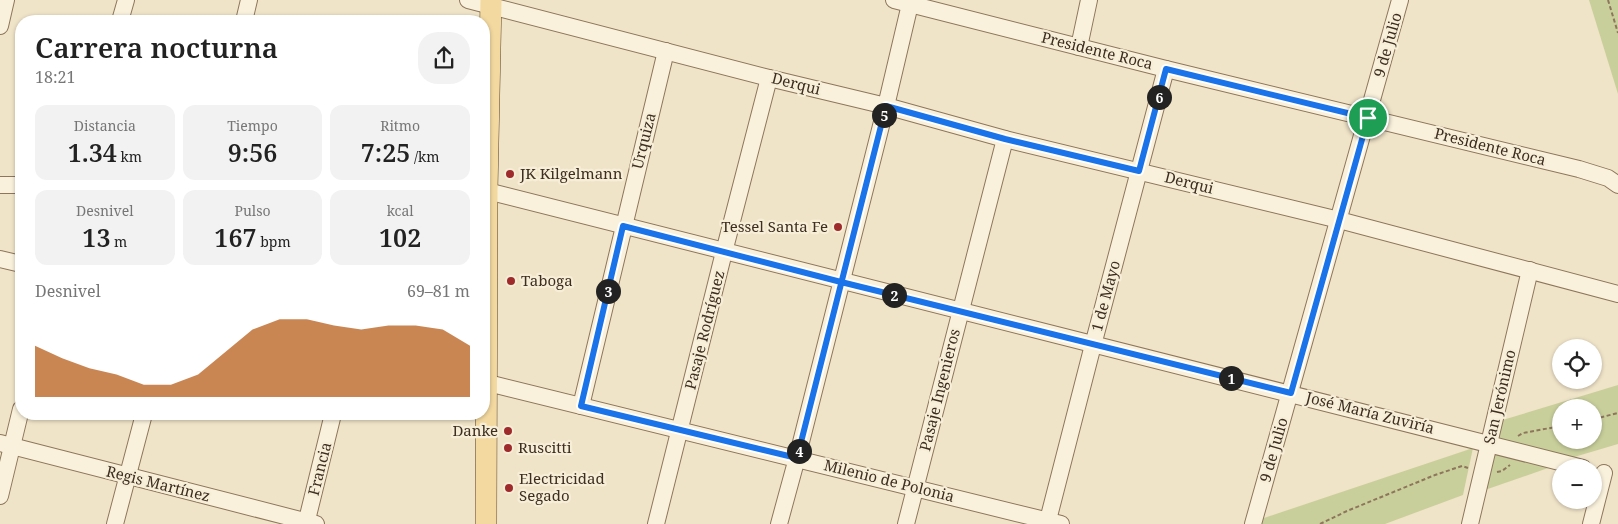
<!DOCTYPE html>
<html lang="es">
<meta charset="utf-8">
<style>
:root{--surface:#fff;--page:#f2f2f2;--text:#222;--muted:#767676;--accent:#b45309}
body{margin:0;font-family:"Noto Serif",serif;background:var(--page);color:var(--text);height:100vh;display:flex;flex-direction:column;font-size:19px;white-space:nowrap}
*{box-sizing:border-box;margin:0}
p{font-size:16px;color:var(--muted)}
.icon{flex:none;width:28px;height:28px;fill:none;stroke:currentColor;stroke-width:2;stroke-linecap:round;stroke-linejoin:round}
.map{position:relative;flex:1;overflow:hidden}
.drawer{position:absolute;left:15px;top:15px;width:475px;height:405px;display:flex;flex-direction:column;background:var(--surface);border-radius:20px;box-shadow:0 1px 4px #0004}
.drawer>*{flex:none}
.buttons{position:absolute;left:1552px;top:339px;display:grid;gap:10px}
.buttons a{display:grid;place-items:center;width:50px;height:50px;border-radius:50%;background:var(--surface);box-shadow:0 1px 4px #0004;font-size:25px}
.pin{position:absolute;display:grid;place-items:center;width:42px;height:42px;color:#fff;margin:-21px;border:2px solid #fff;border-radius:50%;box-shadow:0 1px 5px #0007}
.km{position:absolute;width:25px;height:25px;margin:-12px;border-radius:50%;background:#222;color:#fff;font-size:14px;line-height:25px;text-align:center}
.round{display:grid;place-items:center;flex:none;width:52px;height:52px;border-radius:20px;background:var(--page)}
.head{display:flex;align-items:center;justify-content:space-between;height:85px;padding:0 20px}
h1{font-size:28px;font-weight:600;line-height:38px}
.stats{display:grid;grid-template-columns:repeat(3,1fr);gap:8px;height:85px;padding:5px 20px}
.stats div{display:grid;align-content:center;border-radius:12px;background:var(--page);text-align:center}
.stats b{font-size:25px;font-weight:600}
.stats small{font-size:14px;font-weight:400}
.stats p{font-size:14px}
.chart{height:140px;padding:10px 20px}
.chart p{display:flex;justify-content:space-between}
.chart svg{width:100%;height:90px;margin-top:5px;fill:var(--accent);opacity:.7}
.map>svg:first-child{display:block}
.green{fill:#c9cf9b;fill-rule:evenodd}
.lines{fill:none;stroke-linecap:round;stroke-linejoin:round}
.minor-casing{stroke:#8d765c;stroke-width:18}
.major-casing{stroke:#5b4430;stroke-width:22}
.path{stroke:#8d765c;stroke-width:2;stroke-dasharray:4 2.5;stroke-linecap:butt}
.minor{stroke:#faf1dc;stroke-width:16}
.major{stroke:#f3d9a0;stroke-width:21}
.route-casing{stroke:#fff;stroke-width:10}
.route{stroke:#1a73e8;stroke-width:6}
.poi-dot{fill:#9e2a2b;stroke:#f7eed8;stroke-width:2}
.labels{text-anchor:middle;stroke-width:4.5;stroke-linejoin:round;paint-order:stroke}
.street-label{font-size:15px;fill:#3d2e20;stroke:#f7eed8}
.poi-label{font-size:15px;fill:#3d2e20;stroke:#f7eed8;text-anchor:start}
</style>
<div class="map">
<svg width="1618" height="524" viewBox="0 0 1618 524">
<rect width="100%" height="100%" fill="#f0e4c8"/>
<g class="green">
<polygon points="1589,0 1618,0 1618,94"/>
<path d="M 1618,385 L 1618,444 L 1571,458 L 1492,439 L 1496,422 ZM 1561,408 L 1594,408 L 1594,440 L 1561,440 Z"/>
<polygon points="1473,448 1463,495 1385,524 1260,524 1261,519"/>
<polygon points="1492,451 1551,467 1482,491"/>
</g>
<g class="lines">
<g class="minor-casing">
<g id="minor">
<polyline points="468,0 769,78 886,106 1005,139 1339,220 1618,294"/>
<polyline points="894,0 1166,69 1579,169 1608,178 1618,185"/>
<polyline points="120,21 126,0"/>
<polyline points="244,21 249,0"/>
<polyline points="0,26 6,0"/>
<polyline points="1079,47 1089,0"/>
<polyline points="0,185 21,185"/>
<path d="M 484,189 L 487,191 C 852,284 1218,375 1583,468"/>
<polyline points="0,259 21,264"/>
<polyline points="484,382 1061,524"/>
<polyline points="581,406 666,51"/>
<polyline points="0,443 316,524"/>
<polyline points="0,496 21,409"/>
<polyline points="115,524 144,414"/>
<polyline points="306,524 333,414"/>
<polyline points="656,524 724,252 769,78"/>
<polyline points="779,524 797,458 886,106 911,0"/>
<polyline points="906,524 1005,139"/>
<polyline points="1047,524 1093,345 1166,69"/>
<polyline points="1253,524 1400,0"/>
<polyline points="1470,524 1530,270"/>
<polyline points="1591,524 1604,473"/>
</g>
</g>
<g class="major-casing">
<polyline id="major" points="486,524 487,191 491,0"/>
</g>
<g class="path">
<polyline points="1608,0 1618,33"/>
<polyline points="1594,419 1618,413"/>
<polyline points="1518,436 1523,433 1561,426"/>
<polyline points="1497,472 1502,471 1510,465"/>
<polyline points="1320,524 1347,511 1435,475 1462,466 1468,468"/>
</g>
<use href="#minor" class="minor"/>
<use href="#major" class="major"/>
</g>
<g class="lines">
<g class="route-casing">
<polyline id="route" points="1368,118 1291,393 841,282 623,226 581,406 797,458 886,106 1005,139 1139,171 1166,69 1368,118"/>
</g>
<use href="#route" class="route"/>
</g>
<g class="poi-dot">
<circle cx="510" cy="174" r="5"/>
<circle cx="838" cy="227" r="5"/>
<circle cx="511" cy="281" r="5"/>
<circle cx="508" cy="431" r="5"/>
<circle cx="508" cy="448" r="5"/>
<circle cx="509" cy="488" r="5"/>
</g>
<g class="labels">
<g class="street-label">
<text transform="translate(1388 45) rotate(-74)" y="5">9 de Julio</text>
<text transform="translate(1097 51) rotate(14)" y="5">Presidente Roca</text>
<text transform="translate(796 84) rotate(14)" y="5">Derqui</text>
<text transform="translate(644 141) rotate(-76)" y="5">Urquiza</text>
<text transform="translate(1490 147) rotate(14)" y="5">Presidente Roca</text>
<text transform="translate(1189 183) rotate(14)" y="5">Derqui</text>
<text transform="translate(1106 296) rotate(-75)" y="5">1 de Mayo</text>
<text transform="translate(705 330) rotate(-76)" y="5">Pasaje Rodríguez</text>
<text transform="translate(940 390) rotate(-76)" y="5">Pasaje Ingenieros</text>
<text transform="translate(1500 397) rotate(-77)" y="5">San Jerónimo</text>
<text transform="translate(1370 413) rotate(14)" y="5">José María Zuviría</text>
<text transform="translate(1274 450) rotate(-74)" y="5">9 de Julio</text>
<text transform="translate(320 469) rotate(-76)" y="5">Francia</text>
<text transform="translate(889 481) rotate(14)" y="5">Milenio de Polonia</text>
<text transform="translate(158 484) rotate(14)" y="5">Regis Martínez</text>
</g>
<g class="poi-label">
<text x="520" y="179">JK Kilgelmann</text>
<text x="828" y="232" text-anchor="end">Tessel Santa Fe</text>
<text x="521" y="286">Taboga</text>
<text x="498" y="436" text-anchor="end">Danke</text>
<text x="518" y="453">Ruscitti</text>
<text x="519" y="484">Electricidad<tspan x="519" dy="17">Segado</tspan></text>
</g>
</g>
</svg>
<div class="buttons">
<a><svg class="icon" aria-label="locate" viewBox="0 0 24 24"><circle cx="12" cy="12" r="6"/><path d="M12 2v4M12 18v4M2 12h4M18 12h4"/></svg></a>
<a>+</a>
<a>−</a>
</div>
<div class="pin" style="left:1368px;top:118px;background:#1e9e55"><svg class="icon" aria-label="arrive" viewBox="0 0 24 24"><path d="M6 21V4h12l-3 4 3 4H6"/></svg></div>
<b class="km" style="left:1231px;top:378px">1</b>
<b class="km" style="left:894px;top:295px">2</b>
<b class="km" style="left:608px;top:291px">3</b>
<b class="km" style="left:799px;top:451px">4</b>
<b class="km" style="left:884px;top:115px">5</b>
<b class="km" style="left:1159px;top:97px">6</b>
<section class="drawer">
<div class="head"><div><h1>Carrera nocturna</h1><p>18:21</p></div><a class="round"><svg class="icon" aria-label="share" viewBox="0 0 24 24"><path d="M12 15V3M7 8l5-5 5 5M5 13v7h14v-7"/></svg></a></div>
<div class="stats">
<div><p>Distancia</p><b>1.34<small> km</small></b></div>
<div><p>Tiempo</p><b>9:56</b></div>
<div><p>Ritmo</p><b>7:25<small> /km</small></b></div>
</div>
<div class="stats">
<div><p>Desnivel</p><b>13<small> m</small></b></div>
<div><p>Pulso</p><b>167<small> bpm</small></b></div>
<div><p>kcal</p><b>102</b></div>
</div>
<div class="chart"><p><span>Desnivel</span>69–81 m</p>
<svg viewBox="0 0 160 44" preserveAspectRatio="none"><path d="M0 44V19L10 25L20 30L30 33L40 38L50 38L60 33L70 22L80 11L90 6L100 6L110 9L120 11L130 9L140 9L150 11L160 19V44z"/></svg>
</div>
</section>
</div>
